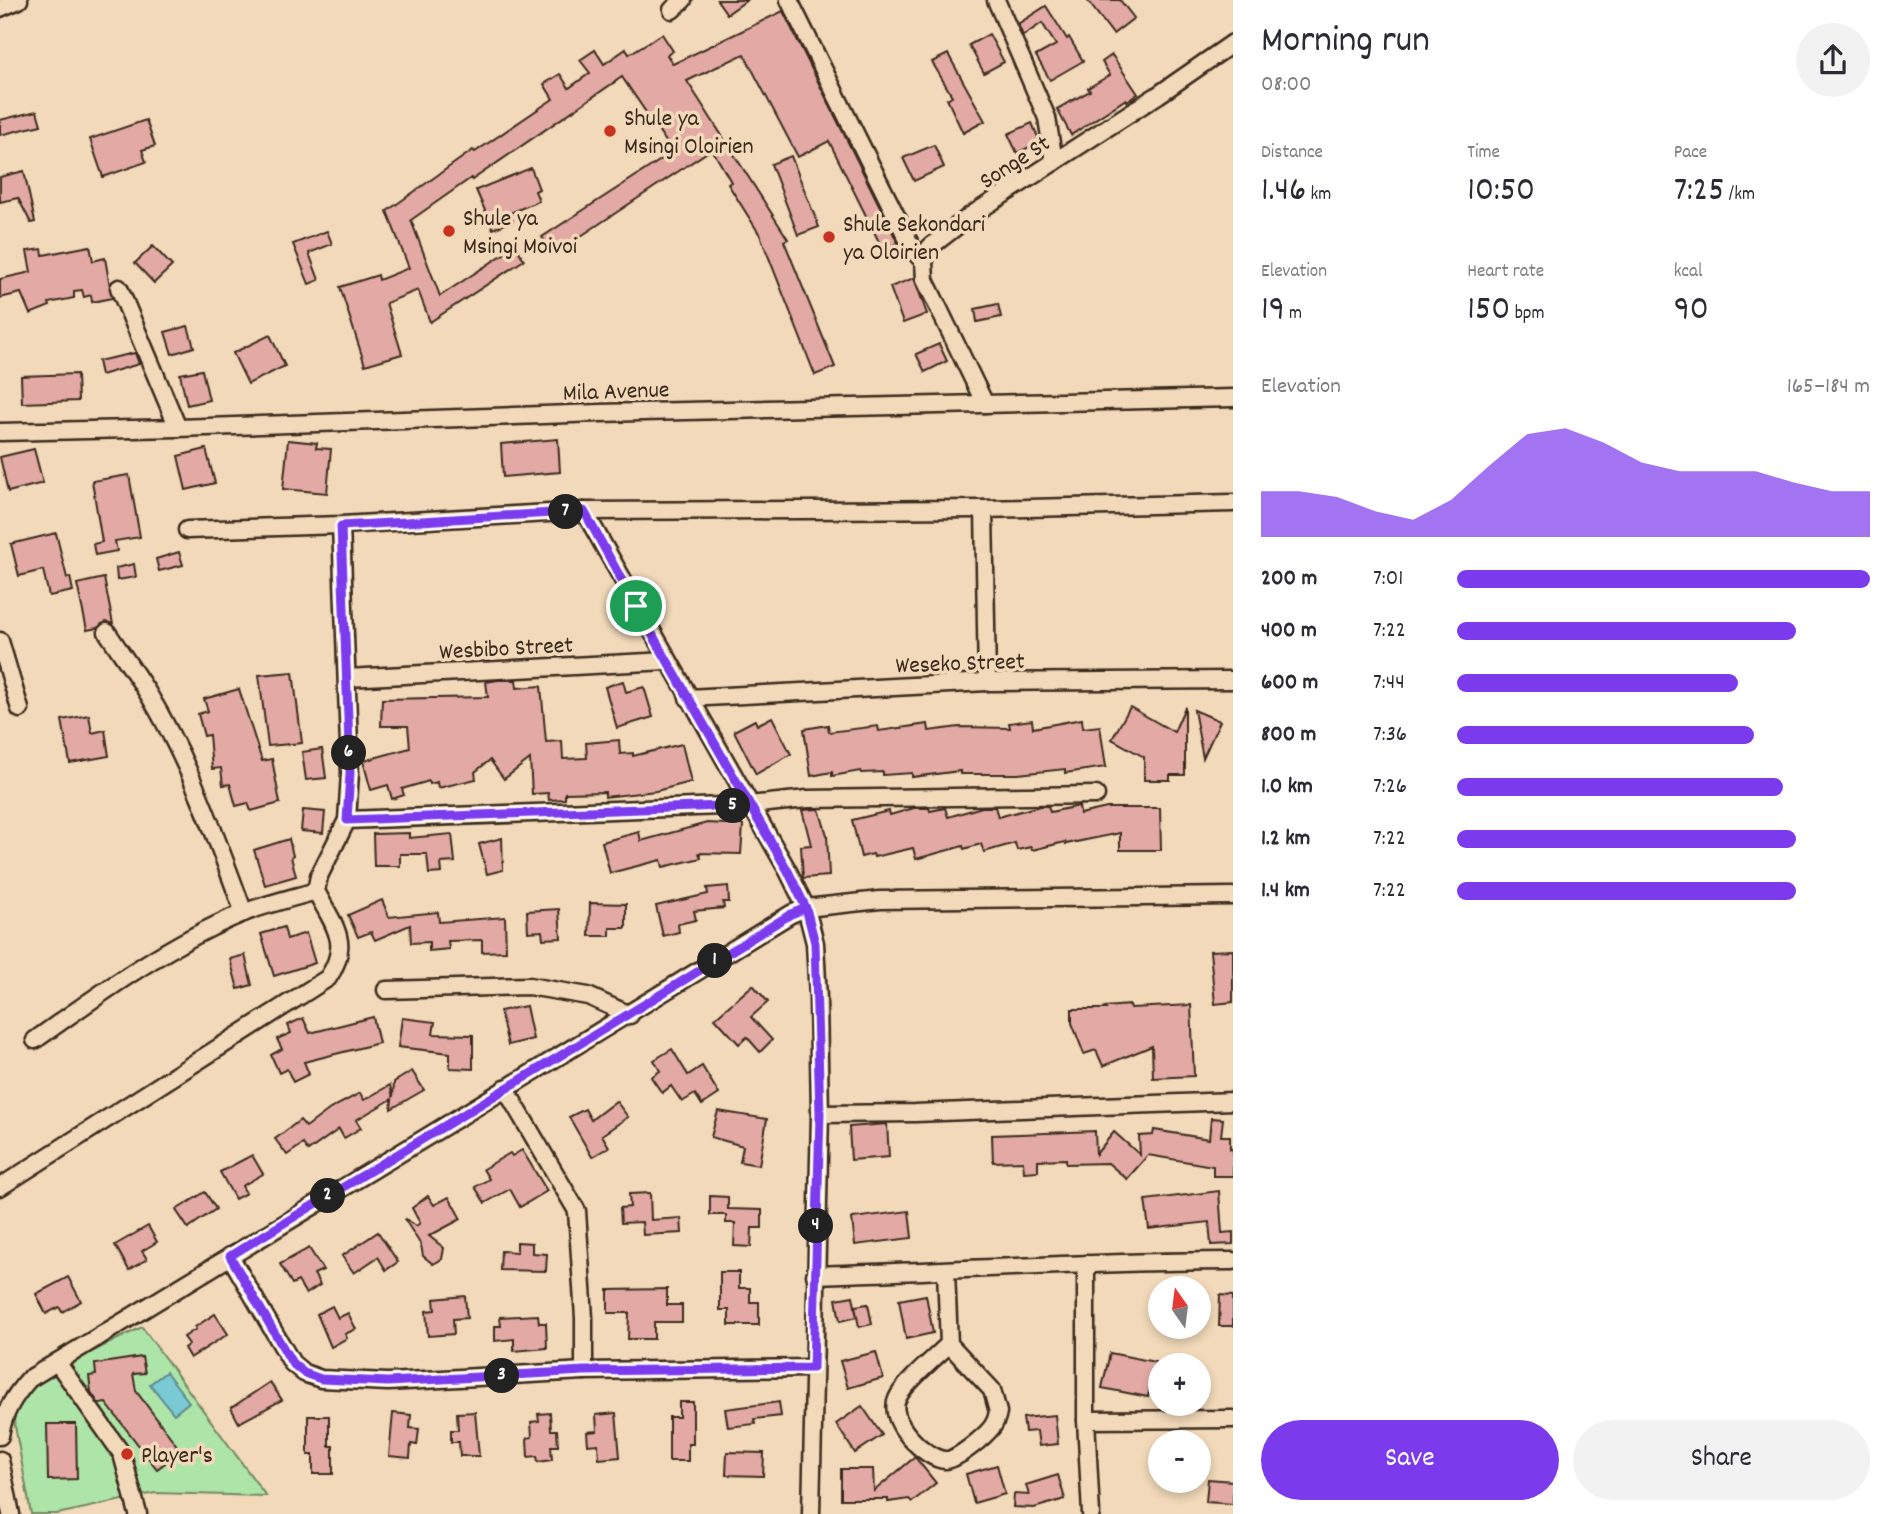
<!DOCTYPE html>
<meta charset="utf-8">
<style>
:root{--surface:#fff;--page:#f2f2f3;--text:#2b2b33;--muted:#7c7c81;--accent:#7c3aed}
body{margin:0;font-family:Dekko,sans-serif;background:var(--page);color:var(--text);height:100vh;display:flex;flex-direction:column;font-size:26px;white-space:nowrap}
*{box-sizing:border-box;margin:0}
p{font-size:23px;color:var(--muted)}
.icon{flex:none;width:38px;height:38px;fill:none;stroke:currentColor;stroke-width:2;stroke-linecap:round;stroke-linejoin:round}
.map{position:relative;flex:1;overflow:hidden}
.details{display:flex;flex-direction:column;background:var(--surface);width:665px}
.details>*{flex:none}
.needle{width:46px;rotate:346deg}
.controls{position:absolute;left:1148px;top:1276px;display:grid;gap:14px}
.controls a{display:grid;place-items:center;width:63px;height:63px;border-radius:50%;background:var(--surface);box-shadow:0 4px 10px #0003;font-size:35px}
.pin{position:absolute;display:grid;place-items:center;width:60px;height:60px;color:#fff;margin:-30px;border:4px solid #fff;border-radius:50%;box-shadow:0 2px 7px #0007}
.km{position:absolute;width:35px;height:35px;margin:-18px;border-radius:50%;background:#222;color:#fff;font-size:19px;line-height:35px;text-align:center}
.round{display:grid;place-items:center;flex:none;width:74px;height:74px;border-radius:37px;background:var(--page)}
.overview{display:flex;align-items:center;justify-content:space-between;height:119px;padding:0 28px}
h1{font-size:38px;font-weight:600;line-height:52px}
.figures{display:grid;grid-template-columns:repeat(3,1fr);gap:10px;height:119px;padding:7px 28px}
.figures div{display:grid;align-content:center}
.figures b{font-size:35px;font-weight:600}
.figures small{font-size:19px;font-weight:400}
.figures p{font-size:19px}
.chart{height:196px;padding:14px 28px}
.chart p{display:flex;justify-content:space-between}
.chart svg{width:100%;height:126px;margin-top:7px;fill:var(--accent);opacity:.7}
.cta{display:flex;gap:14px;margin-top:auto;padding:14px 28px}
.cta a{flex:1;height:80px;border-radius:42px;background:var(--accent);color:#fff;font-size:28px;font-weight:600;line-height:80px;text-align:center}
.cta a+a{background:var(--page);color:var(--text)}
ul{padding:0 28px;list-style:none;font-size:23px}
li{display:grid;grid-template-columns:112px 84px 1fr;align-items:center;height:52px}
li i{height:18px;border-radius:9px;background:var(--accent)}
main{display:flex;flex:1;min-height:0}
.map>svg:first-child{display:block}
.green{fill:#ade4a8;stroke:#748763;stroke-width:2}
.water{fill:#7acad6;stroke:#618a8c;stroke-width:2}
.building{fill:#e3a9a5;stroke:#3b2a1e;stroke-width:2}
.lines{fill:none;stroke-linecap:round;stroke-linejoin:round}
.minor-casing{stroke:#3b2a1e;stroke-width:21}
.minor{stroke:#f1d9b9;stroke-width:16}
.route-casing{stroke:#fff;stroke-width:14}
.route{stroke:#7c3aed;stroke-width:9}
.poi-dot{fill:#c8321e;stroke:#f1d9b9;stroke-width:2.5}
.labels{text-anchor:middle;stroke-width:7;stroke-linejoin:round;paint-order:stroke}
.poi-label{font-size:24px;fill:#3b2a1e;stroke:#f1d9b9;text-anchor:start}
.street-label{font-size:24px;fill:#3b2a1e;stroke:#f1d9b9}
</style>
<main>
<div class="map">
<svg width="1233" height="1514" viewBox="0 0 1233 1514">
<rect width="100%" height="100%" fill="#f1d9b9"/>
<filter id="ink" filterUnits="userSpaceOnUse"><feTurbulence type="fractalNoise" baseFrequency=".0143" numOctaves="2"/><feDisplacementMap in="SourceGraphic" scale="14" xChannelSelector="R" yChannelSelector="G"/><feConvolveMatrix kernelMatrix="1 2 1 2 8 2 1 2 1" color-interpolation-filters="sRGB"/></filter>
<g filter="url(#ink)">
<polygon class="green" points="142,1327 266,1496 155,1493 57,1514 31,1514 13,1415 25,1389 61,1367"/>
<polygon class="water" points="166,1372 189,1402 174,1414 150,1384"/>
<g class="building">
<polygon points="717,0 747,0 727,14"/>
<polygon points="1087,0 1120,0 1134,18 1113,34"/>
<polygon points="1046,6 1067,39 1069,37 1083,61 1050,80 1036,56 1056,45 1042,23 1023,36 1018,24"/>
<polygon points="783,11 898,243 883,250 829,141 798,157 744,54 687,81 788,239 784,241 835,367 815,375 760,235 728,184 731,182 712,149 554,254 542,237 673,152 622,77 472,180 471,178 411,220 440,296 516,246 524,260 430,322 418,290 386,303 402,354 365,365 340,287 378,275 379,280 409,268 387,211 473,150 475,152 553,99 544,84 560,74 569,88 590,73 580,60 595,50 604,64 626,49 629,54 662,34 673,51 667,55 673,64"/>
<polygon points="989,34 1004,62 984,73 969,45"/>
<polygon points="948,54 985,121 963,133 947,99 952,96 932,62"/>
<polygon points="1112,55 1138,94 1127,101 1126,99 1071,135 1057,109 1090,91 1088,88 1110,75 1102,62"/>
<polygon points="37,111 41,125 0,135 0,120"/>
<polygon points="146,120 155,146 142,150 146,162 103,177 90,139"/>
<polygon points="1032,123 1040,142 1017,153 1008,134"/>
<polygon points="934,145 944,167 914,181 903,158"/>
<polygon points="791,156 819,227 798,235 771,164"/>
<polygon points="531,168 539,189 535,191 539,201 510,213 513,221 493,229 476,190"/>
<polygon points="24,171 35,222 31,223 18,198 0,202 0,177"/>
<polygon points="327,231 332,244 309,253 319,280 309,284 293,244"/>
<polygon points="90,246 93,261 105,258 112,298 92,302 91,295 84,297 82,290 74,291 74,298 49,303 50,306 30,314 21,293 0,298 0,279 31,272 27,251 42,249 43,255"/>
<polygon points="153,246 172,266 154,283 135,263"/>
<polygon points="914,278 927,314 903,323 890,287"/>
<polygon points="998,304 1001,317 977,322 975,309"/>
<polygon points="188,326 194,347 172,354 165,332"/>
<polygon points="270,335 285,366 248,384 233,353"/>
<polygon points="939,344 947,361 925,372 916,354"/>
<polygon points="135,353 139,364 101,375 98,361"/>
<polygon points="202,370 209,400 187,405 180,374"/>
<polygon points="77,374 78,401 22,403 21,376"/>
<polygon points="558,439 560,472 503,477 501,444"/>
<polygon points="288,440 317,443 316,448 331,449 327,493 283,489"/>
<polygon points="34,449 43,483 8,492 0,457"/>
<polygon points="206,449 215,483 186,490 178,456"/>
<polygon points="129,475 140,537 115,541 117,551 95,555 93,544 102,542 92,481"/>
<polygon points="56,533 67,578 70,577 73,591 49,596 43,570 19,576 11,544"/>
<polygon points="179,552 183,565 159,571 156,559"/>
<polygon points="134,564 136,577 117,580 116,568"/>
<polygon points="104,578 113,624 106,622 97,628 87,630 77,584"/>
<polygon points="293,672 302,743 268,746 259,675"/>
<polygon points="498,680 516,680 517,688 541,686 546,742 562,741 563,759 587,758 586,743 619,740 620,754 633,753 633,756 682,744 691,782 656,791 605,797 605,792 565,793 565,799 549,800 548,793 532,794 530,759 504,779 490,760 475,772 476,779 438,788 437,782 430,784 429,781 402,789 404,795 392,799 388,785 371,790 363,761 410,748 408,726 381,726 382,699 488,697 486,682"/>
<polygon points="623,681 626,692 644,687 653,717 617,728 605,687"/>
<polygon points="239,689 262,761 272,759 280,803 251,811 248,803 236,806 230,784 223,785 221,768 212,769 209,735 204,736 198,714 208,711 204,699"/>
<polygon points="1130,707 1174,732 1185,707 1185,775 1170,775 1170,780 1144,780 1144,757 1112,739"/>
<polygon points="1194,710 1220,721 1203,758"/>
<polygon points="89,715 92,733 105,730 109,756 70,763 62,720"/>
<polygon points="772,717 791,754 756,774 734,731 755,720 757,725"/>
<polygon points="1082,719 1083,728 1100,726 1106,767 1065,773 1065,769 1018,774 960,774 960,771 912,777 912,773 883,775 883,772 861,773 860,771 832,776 832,772 811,776 804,729 828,725 829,732 878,726 879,731 928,724 929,731 959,727 1010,728 1009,723 1032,720 1033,728"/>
<polygon points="322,749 326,778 306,780 302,752"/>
<polygon points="1040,806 1048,806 1050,812 1079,806 1080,814 1107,808 1160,808 1161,850 1120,850 1120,833 1066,844 1065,842 1032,850 1031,847 1017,850 1015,843 984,852 981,844 964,849 963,846 916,859 913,848 874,857 873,854 861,857 852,820 889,811 890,815 914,808 929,808 930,811 945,808 948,817 982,807 995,807 998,817"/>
<polygon points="819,809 827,835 829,876 803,878 801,846 811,845 802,810"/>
<polygon points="303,810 325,812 323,833 301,831"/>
<polygon points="707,823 743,825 741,854 699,853 701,858 663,867 661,860 610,873 602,842 639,832 641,841"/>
<polygon points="409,833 409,838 452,834 455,862 441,863 442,873 429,874 427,854 400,854 400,866 374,866 373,834"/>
<polygon points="502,838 503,870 487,874 479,844"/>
<polygon points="289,839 293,856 291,857 296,876 265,885 254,850"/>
<polygon points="728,886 729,902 723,902 724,908 694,911 696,920 678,924 679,932 663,936 656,906 708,894 707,888"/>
<polygon points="382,900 389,917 438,912 439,922 505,917 506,951 482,952 482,940 448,941 449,949 429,951 429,942 411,943 410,925 375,940 371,932 358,937 348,915"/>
<polygon points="590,903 626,904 626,928 610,928 610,936 589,936"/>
<polygon points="559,909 561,938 543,939 542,931 528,932 527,911"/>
<polygon points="284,927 287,939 306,933 315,963 274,976 261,934"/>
<polygon points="1233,950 1233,1002 1215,1004 1210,951"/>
<polygon points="245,955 252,985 238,989 230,959"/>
<polygon points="753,985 768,1002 751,1017 772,1040 760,1052 747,1037 739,1044 715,1018"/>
<polygon points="1130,1005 1131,1008 1191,1005 1194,1076 1153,1078 1152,1046 1103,1066 1096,1050 1084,1054 1072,1023 1072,1009 1106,1009 1105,1007"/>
<polygon points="526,1006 533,1039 508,1045 500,1011"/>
<polygon points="373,1017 379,1043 304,1062 309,1074 293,1082 287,1069 279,1073 271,1055 282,1049 277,1039 291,1033 288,1025 303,1018 310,1033"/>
<polygon points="402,1018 435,1022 433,1034 473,1035 473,1069 450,1068 450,1053 398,1047"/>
<polygon points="672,1049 688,1075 702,1066 719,1094 702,1105 695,1094 682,1102 671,1086 662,1093 651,1077 660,1071 654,1060"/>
<polygon points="412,1071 424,1090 391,1109 392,1099 356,1120 361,1128 344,1138 339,1129 308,1151 303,1144 287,1155 275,1139 300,1120 306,1127 330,1109 360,1093 364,1100 390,1085 393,1097 394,1082"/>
<polygon points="616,1101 628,1117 602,1135 609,1147 592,1157 569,1117 585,1109 591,1120"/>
<polygon points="718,1111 767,1119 759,1165 740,1162 743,1146 711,1137"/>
<polygon points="1211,1118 1223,1119 1221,1136 1230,1136 1230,1149 1233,1149 1233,1176 1213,1176 1213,1166 1148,1155 1127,1179 1108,1163 1066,1164 1066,1159 1038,1160 1038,1171 1024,1172 1023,1161 993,1162 992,1135 1095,1131 1096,1154 1114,1132 1140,1155 1139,1136 1153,1135 1154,1130 1209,1139"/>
<polygon points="887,1124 889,1157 851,1160 849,1127"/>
<polygon points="522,1150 547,1191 520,1207 510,1189 485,1203 475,1187 489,1179 483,1169 510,1153 512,1156"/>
<polygon points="252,1155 263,1174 242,1186 246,1193 235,1199 220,1172"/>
<polygon points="1219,1191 1222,1233 1233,1232 1233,1244 1211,1245 1209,1222 1149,1229 1145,1200"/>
<polygon points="205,1192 216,1209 188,1228 176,1210"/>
<polygon points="650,1193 651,1220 681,1218 682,1233 643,1235 642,1222 621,1223 620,1208 630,1207 629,1194"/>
<polygon points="428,1196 434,1205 449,1197 461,1219 429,1236 444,1248 442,1259 433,1264 423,1256 421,1245 405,1220 406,1219 416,1226 420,1223 412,1208"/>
<polygon points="710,1196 728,1197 728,1209 762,1210 762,1228 752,1228 751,1247 734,1246 735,1223 726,1223 726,1215 710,1215"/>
<polygon points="909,1211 912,1238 855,1245 852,1218"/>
<polygon points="148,1226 157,1242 142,1251 147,1259 129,1270 115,1245"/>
<polygon points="378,1232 398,1262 386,1270 378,1257 354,1273 342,1256"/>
<polygon points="517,1242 532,1243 532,1253 547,1254 546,1271 500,1270 501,1251 517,1252"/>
<polygon points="309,1248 323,1270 314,1274 320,1285 306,1294 298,1281 292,1284 280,1264"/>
<polygon points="720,1272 739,1272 739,1288 750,1288 750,1302 759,1302 759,1325 729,1325 729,1310 720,1310"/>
<polygon points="68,1277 81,1301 62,1312 59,1307 46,1314 36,1294"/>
<polygon points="667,1289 667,1305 682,1305 682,1322 654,1322 654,1339 628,1339 629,1313 608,1313 608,1290"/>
<polygon points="926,1295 933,1333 906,1339 899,1300"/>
<polygon points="1220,1295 1233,1296 1233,1326 1219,1326"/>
<polygon points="465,1296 467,1318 453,1319 454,1334 428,1336 426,1311 435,1310 434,1299"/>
<polygon points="853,1296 857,1317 840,1321 836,1299"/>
<polygon points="868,1304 872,1324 859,1327 855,1306"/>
<polygon points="332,1306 338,1318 348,1313 356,1329 345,1334 347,1338 331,1347 317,1314"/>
<polygon points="215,1314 228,1334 190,1358 184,1348 189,1344 184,1337 196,1329 195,1327"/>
<polygon points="538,1315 539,1323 546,1323 547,1348 514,1351 514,1339 495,1341 495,1326 501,1326 500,1317"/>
<polygon points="876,1352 883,1378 848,1388 840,1361"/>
<polygon points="1110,1353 1155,1362 1148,1397 1102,1388"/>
<polygon points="142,1357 145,1373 133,1374 136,1391 181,1451 157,1469 106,1403 99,1404 91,1392 89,1376 96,1375 95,1364"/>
<polygon points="270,1382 282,1400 239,1423 231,1408"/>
<polygon points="679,1402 693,1402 693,1444 688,1444 688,1461 669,1461 669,1417 679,1417"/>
<polygon points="779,1402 781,1416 754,1419 755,1424 728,1427 725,1409"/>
<polygon points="862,1406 882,1435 855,1453 836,1424"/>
<polygon points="475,1412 479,1456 460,1456 459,1442 451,1442 451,1430 458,1430 457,1413"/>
<polygon points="393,1413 411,1415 410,1428 419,1429 417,1445 411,1444 410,1458 389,1456"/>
<polygon points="550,1413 551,1430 557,1430 558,1446 551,1446 552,1460 538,1462 537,1456 528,1457 527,1438 532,1437 531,1422 539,1421 538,1414"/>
<polygon points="616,1413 620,1457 599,1459 598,1444 588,1445 587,1432 597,1431 596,1415"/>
<polygon points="1055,1415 1058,1444 1039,1446 1037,1431 1025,1432 1023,1418"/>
<polygon points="308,1416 329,1416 329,1446 333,1446 333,1474 313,1474 313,1455 308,1455"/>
<polygon points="47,1424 76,1424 77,1479 48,1480"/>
<polygon points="727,1452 764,1453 763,1476 726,1475"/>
<polygon points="915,1457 936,1483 912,1502 909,1499 888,1502 888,1499 841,1499 841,1469 873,1469 874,1491"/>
<polygon points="997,1465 1005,1494 974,1503 966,1474"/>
<polygon points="1058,1475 1065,1499 1034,1508 1013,1507 1014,1494 1029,1495 1026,1485"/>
<polygon points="1208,1479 1233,1481 1233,1504 1206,1502"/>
</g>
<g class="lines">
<g class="minor-casing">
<g id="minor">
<polyline points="789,0 913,250 924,262"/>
<polyline points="996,0 1047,118 1054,162"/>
<polyline points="0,8 19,0"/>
<polyline points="672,10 683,0"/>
<polyline points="119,288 178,428"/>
<polyline points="985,404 925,280 924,262 930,247 970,216 1158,95 1233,43"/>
<polyline points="0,432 178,428 599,413 1233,398"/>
<polyline points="984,509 987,682"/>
<polyline points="584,511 788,871 806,908 815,943 818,998 820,1114 811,1514"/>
<polyline points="187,530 341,525 584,511 984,509 1233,503"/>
<path d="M 107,632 C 121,653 136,674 149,695 C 190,763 217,840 244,913"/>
<polyline points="0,641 20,709"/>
<polyline points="347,678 667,661"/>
<polyline points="688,698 987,682 1233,680"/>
<polyline points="347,820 749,805 807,799 1096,795"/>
<polyline points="386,990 529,986 588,996 630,1015"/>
<path d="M 35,1040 C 101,993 168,944 243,913 C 267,904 292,898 316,891"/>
<polyline points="505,1088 577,1211 584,1318 584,1371"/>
<polyline points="820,1114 915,1113 1233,1101"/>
<path d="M 0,1187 L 328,978 C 352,942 333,925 316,891 L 319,876 L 347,820 L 350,773 L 341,525"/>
<polyline points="230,1256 292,1363 304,1373 321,1379 388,1382 584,1371 813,1368"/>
<polyline points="1086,1264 1086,1420 1091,1514"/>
<path d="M 946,1271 L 949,1344 L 992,1390 L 998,1412 C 997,1418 995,1423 992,1427 C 985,1436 956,1461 945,1460 C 925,1459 887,1421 897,1399 C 903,1384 936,1357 949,1344"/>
<path d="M 815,1275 C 954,1271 1094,1261 1233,1261"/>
<polyline points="57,1362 122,1454 138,1514"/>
<polyline points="1086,1420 1233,1419"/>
<path d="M 0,1436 C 3,1413 14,1396 29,1379 C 283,1223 538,1071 791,914 L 806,908 L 880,900 L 1233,896"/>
<polyline points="0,1460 11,1514"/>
</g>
</g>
<use href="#minor" class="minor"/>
</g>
</g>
<g class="lines" filter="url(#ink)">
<g class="route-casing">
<path id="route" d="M 636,606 L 788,871 L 806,908 L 791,914 C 605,1030 417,1142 230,1256 L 292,1363 L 304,1373 L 321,1379 L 388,1382 L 584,1371 L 813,1368 L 820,1114 L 815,943 L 806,908 L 788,871 L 749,805 L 347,820 L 350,773 L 341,526 L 584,511 L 636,606"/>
</g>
<use href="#route" class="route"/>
</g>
<g class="poi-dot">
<circle cx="610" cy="131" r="7"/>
<circle cx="449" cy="231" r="7"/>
<circle cx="829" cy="237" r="7"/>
<circle cx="127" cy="1454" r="7"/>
</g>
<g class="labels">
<g class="poi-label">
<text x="624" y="125">Shule ya<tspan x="624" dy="28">Msingi Oloirien</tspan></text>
<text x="463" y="225">Shule ya<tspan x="463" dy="28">Msingi Moivoi</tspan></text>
<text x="843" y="231">Shule Sekondari<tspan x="843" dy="28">ya Oloirien</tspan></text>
<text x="141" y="1462">Player's</text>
</g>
<g class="street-label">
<text transform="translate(1014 161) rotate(-33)" y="8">Songe St</text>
<text transform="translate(616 390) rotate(-2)" y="8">Mila Avenue</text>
<text transform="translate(506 647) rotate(-3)" y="8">Wesbibo Street</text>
<text transform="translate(960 662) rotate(-2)" y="8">Weseko Street</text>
</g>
</g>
</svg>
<div class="controls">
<a><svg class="needle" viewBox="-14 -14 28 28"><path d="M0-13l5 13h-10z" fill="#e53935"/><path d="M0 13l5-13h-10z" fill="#7c7c81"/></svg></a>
<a>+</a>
<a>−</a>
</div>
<div class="pin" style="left:636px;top:606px;background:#1e9e55"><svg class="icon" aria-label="arrive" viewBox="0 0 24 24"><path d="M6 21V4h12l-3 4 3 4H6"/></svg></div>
<b class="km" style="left:715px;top:961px">1</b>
<b class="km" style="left:328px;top:1196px">2</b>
<b class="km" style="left:502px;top:1376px">3</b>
<b class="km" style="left:816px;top:1226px">4</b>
<b class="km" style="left:733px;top:806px">5</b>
<b class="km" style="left:349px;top:753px">6</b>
<b class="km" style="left:566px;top:512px">7</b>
</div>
<section class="details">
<div class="overview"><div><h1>Morning run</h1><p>08:00</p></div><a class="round"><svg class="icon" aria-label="share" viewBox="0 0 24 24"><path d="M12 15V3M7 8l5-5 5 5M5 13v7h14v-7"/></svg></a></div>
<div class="figures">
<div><p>Distance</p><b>1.46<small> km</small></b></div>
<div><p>Time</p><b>10:50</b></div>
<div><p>Pace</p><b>7:25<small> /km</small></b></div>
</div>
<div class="figures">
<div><p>Elevation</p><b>19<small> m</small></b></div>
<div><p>Heart rate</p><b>150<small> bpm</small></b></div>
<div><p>kcal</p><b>90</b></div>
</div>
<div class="chart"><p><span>Elevation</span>165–184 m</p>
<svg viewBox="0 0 160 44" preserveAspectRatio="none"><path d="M0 44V28L10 28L20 30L30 35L40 38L50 31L60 19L70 8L80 6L90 11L100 18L110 21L120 21L130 21L140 25L150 28L160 28V44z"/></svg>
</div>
<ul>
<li><b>200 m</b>7:01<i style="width:100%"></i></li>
<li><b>400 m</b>7:22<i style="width:82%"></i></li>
<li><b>600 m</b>7:44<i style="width:68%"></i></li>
<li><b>800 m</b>7:36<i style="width:72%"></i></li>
<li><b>1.0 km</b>7:26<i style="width:79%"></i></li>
<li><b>1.2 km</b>7:22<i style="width:82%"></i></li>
<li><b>1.4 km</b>7:22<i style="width:82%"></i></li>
</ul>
<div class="cta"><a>Save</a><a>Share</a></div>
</section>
</main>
